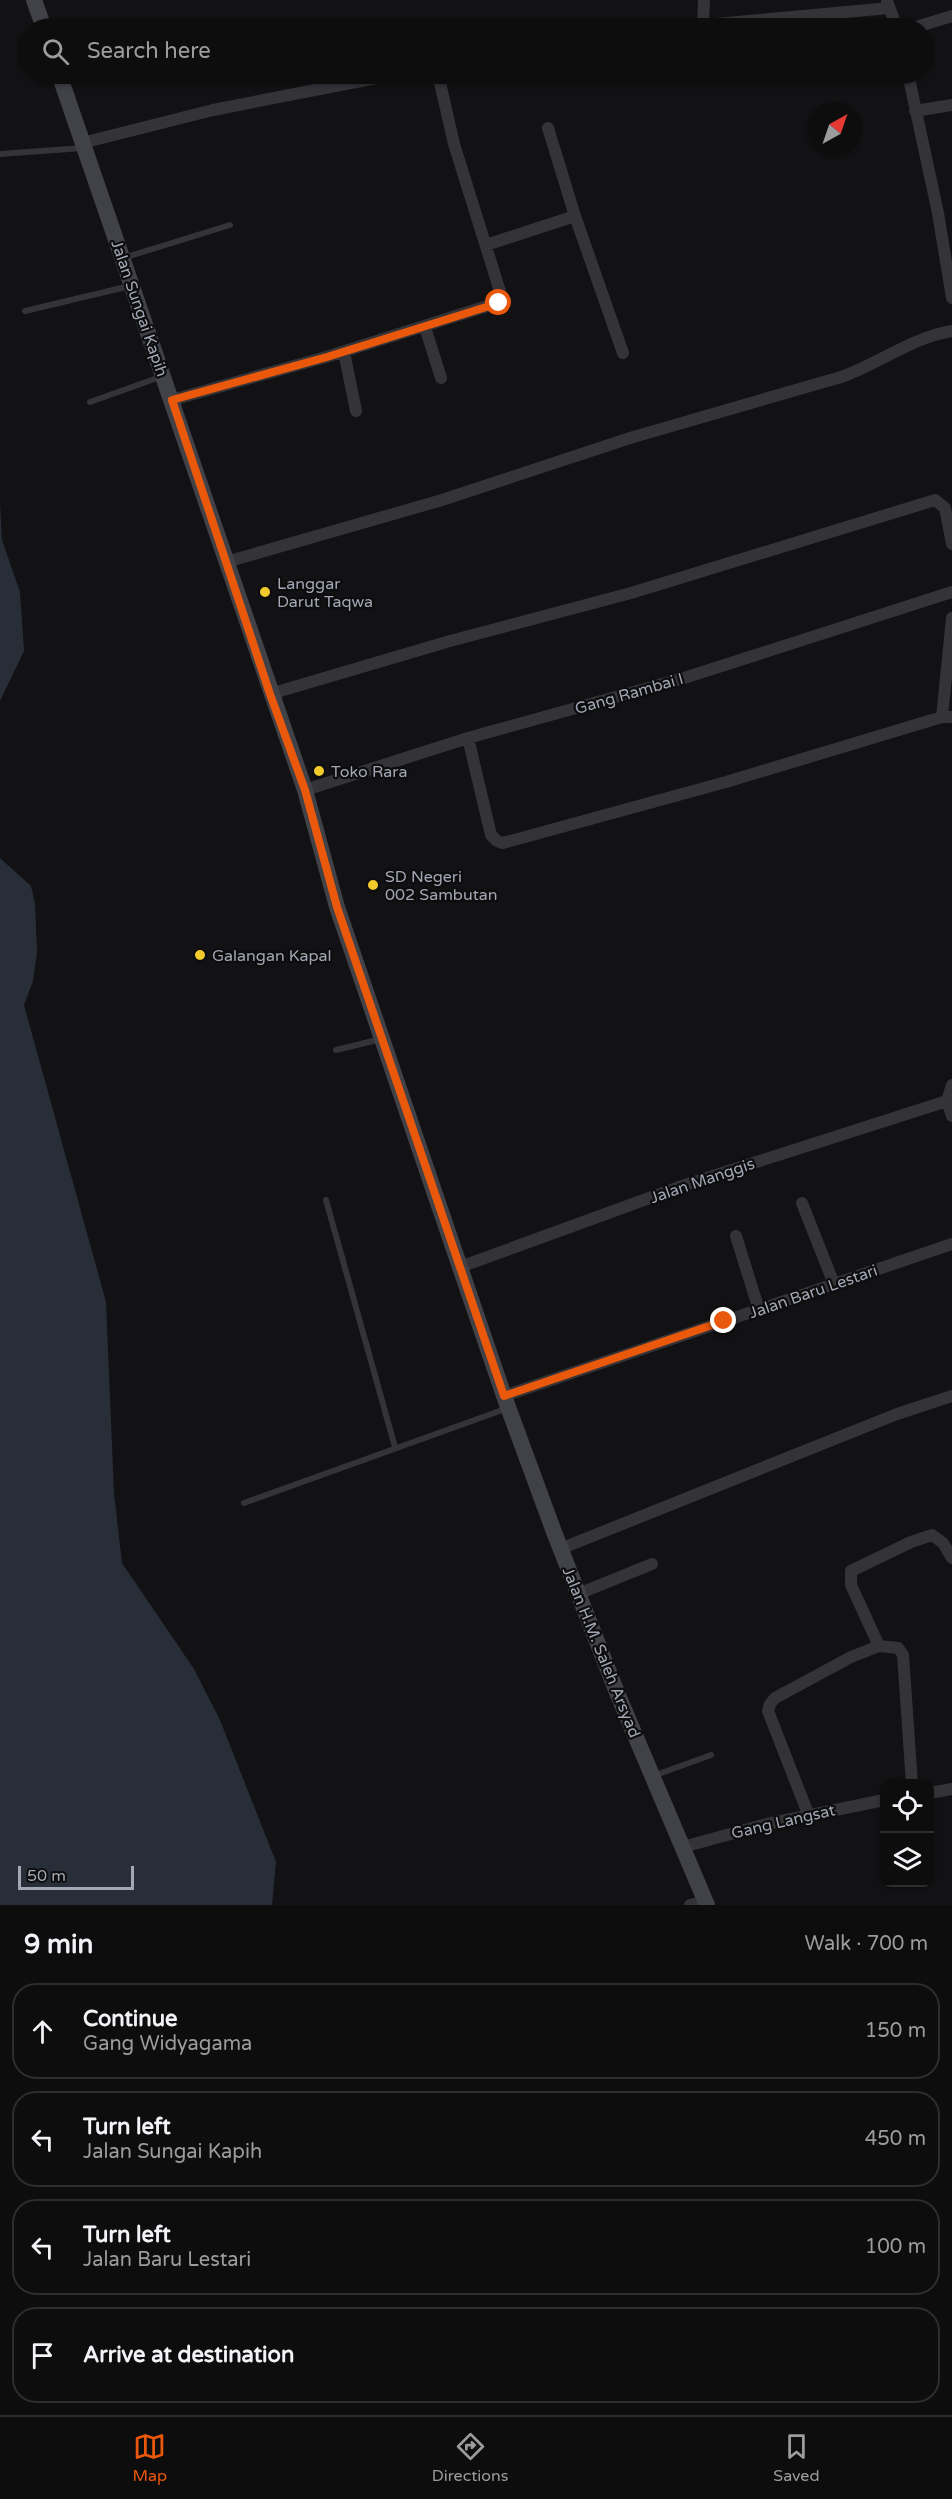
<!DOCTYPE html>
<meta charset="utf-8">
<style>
body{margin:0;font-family:"Varela Round",sans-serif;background:#171617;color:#f1f3f6}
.controls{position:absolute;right:18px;bottom:18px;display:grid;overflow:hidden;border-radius:12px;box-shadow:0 2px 4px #0004}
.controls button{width:54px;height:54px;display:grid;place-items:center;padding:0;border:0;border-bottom:2px solid #2e2d2e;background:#0e0d0e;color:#f1f3f6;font:30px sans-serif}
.compass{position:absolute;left:808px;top:102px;width:54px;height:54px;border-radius:50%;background:#0e0d0e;box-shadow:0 2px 4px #0004;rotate:40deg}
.scale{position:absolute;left:18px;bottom:15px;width:116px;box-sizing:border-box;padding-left:6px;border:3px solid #a3a6b4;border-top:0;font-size:16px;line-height:21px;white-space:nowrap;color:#a3a6b4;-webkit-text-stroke:4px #0d0d0e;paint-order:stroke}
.stop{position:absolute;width:18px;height:18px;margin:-14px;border:4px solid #ea580c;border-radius:50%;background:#fff}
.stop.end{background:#ea580c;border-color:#fff;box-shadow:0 2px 6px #0008}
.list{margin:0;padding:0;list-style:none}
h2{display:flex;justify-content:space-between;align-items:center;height:78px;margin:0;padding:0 24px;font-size:26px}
h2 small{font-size:20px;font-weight:400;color:#9b9c9e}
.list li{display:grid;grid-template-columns:39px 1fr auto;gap:18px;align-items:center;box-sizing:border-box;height:96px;margin:0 12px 12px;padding:0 12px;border:2px solid #2e2d2e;border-radius:24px}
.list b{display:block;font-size:22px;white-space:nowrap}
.list p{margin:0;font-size:20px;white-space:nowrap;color:#9b9c9e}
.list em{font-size:20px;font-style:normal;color:#9b9c9e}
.icon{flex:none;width:33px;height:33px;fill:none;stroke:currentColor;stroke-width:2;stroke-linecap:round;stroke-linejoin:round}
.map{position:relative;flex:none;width:952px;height:1905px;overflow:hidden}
.search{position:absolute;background:#0e0d0e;box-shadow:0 2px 4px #0004;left:18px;right:18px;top:18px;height:66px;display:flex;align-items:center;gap:15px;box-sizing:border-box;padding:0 21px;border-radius:33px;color:#9b9c9e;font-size:22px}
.sheet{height:510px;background:#0e0d0e}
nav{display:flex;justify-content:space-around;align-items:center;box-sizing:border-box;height:84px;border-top:2px solid #2e2d2e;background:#0e0d0e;font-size:16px;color:#9b9c9e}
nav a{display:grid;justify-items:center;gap:3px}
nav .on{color:#ea580c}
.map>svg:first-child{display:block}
</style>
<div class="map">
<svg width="952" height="1905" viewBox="0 0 952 1905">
<rect width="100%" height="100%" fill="#121113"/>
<path fill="#282e37" d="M0,503l2,37 18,52 4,59 -24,50z
M0,858l31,28 4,18 2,48 -4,29 -9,24 82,297 8,191 8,70 72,106 26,51 56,142 -4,43h-272z"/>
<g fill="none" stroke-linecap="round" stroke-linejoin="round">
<path stroke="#333338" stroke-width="6" d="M0,154l83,-6
M123,258l107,-33
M25,311l105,-25
M90,402l73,-26
M336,1050l45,-11
M326,1200l69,247
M244,1503l264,-95
M653,1776l58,-21"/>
<path stroke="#333338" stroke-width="12" d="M887,1l10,27
M703,24l1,-24
M345,25v3
M673,28l216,-20
M913,28l39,-12
M908,74l30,139 14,85
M915,111l37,-6
M548,128l27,88 48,137
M82,143l131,-33 184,-36
M486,245l89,-29
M425,327l16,51
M344,352l12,59
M172,400l154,-43 177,-56 -49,-157 -16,-70
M226,562l216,-62 188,-62 211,-61c39,-14 70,-39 111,-46
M270,694l180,-53 181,-48 304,-93 10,8 7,36
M942,717l10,-99
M468,738l23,97 6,6 6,2 223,-61 216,-65h10
M305,790l163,-52 216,-60 268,-86
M952,1085l-5,16 5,15
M802,1203l32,81
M736,1236l23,74
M460,1267l225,-82 262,-84
M504,1396l448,-152
M560,1549l337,-135 55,-18
M578,1594l74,-30
M879,1646l-28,-61v-14l60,-29 21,-7 11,8 9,15
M930,1793l22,-4
M809,1816l-41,-105 2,-7 5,-6 76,-41 28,-11 19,2 5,7 9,129
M683,1847l84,-23 117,-24
M690,1905l16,-4"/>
<path stroke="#414148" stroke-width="16" d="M34,0l10,28
M59,74l246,716 32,117 167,489 50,136 64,163 89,210"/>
</g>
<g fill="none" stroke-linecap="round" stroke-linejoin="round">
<path stroke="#ea580c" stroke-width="8" d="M499,303l-172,54 -155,43 98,294 35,96 32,117 167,489 220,-75"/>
</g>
<g fill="#f2ca2a" stroke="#0d0d0e" stroke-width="2">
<circle cx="265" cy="592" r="6"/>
<circle cx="319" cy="771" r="6"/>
<circle cx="373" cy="885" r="6"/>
<circle cx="200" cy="955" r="6"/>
</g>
<g text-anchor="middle" stroke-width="4.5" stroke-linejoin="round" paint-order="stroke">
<g font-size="16" fill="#a3a6b4" stroke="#0d0d0e">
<text transform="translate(140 308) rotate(71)" y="6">Jalan Sungai Kapih</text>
<text transform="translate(629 693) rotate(-16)" y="6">Gang Rambai I</text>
<text transform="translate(702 1180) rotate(-19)" y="6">Jalan Manggis</text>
<text transform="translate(813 1291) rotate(-19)" y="6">Jalan Baru Lestari</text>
<text transform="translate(602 1652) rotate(68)" y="6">Jalan H.M. Saleh Arsyad</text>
<text transform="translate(783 1821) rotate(-13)" y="6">Gang Langsat</text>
</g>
<g font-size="16" fill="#a3a6b4" stroke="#0d0d0e" text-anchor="start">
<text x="277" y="589">Langgar<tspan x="277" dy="18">Darut Taqwa</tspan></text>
<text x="331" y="777">Toko Rara</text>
<text x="385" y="882">SD Negeri<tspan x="385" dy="18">002 Sambutan</tspan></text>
<text x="212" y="961">Galangan Kapal</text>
</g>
</g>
</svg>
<div class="controls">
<button><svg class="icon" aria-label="locate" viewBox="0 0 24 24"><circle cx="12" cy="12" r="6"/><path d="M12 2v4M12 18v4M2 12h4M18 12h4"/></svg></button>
<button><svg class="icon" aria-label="layers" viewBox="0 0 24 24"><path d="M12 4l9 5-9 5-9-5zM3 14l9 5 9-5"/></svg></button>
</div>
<svg class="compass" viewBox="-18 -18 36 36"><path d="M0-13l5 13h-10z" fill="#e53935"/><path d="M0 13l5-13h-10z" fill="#9b9c9e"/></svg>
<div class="scale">50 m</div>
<div class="stop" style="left:499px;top:303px"></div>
<div class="stop end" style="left:724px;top:1321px"></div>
<div class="search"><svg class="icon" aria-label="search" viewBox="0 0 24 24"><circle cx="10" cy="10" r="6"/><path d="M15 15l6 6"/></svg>Search here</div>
</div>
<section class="sheet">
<h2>9 min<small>Walk · 700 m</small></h2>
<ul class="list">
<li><svg class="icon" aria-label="ahead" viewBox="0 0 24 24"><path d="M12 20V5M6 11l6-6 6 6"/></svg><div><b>Continue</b><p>Gang Widyagama</p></div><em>150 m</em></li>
<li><svg class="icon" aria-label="left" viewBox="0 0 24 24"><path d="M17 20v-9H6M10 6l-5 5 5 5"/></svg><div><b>Turn left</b><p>Jalan Sungai Kapih</p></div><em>450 m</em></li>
<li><svg class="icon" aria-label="left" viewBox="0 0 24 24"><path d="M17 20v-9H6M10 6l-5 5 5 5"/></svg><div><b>Turn left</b><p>Jalan Baru Lestari</p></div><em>100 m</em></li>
<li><svg class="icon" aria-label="arrive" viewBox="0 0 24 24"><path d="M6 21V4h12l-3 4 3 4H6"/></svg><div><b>Arrive at destination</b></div></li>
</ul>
</section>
<nav>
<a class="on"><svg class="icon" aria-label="map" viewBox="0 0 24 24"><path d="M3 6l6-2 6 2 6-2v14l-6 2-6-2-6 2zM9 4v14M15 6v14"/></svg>Map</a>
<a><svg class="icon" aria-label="directions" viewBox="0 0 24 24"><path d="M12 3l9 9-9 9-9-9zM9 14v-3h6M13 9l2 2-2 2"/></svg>Directions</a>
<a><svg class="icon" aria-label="saved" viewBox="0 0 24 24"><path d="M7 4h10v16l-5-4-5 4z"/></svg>Saved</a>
</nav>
